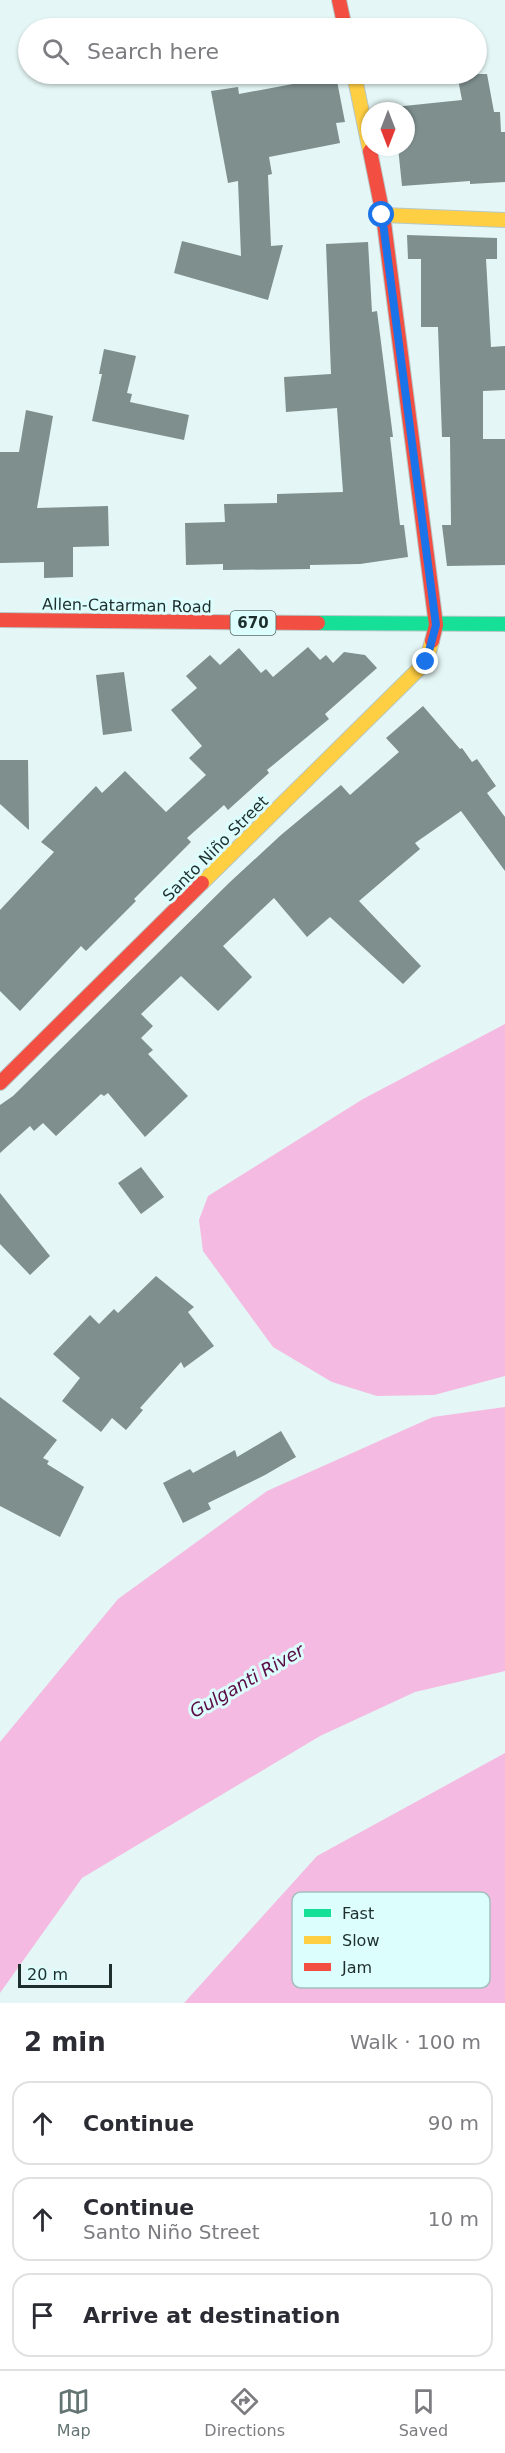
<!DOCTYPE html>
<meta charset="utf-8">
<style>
body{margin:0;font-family:"DejaVu Sans",sans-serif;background:#f2f2f3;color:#2b2b33}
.compass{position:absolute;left:361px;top:102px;width:54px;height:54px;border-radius:50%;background:#fff;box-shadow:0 2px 4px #0004;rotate:180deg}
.scale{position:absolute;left:18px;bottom:15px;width:94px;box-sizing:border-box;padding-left:6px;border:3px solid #1d2e2d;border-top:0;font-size:16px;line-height:21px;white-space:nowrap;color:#1d2e2d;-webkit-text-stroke:4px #dcfefc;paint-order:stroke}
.stop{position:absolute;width:18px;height:18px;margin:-14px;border:4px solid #1a73e8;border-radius:50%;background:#fff}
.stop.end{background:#1a73e8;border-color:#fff;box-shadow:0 2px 6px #0008}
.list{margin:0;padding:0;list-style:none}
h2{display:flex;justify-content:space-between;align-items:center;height:78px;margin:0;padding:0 24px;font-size:26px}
h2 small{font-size:20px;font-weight:400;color:#7c7c81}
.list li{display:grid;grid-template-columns:39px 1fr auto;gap:18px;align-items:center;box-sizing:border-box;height:84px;margin:0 12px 12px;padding:0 12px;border:2px solid #e1e1e2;border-radius:18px}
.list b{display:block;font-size:22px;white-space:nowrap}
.list p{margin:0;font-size:20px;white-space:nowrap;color:#7c7c81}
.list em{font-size:20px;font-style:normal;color:#7c7c81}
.icon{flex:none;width:33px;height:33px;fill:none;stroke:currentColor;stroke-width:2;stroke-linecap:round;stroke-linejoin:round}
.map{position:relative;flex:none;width:505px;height:2003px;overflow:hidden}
.search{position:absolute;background:#fff;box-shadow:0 2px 4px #0004;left:18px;right:18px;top:18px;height:66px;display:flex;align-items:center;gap:15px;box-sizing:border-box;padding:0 21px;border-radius:33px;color:#7c7c81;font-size:22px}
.sheet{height:366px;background:#fff}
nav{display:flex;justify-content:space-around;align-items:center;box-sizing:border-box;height:84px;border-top:2px solid #e1e1e2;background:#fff;font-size:16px;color:#7c7c81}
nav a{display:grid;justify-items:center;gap:3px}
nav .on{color:#637473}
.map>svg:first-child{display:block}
</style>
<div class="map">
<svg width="505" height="2003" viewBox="0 0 505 2003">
<rect width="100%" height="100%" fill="#e4f6f5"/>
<path fill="#f4bae1" d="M505,1024v352l-71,19 -57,1 -45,-14 -59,-35 -70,-96 -4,-31 9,-24 155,-97z
M505,1407v264l-90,21 -95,44 -238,142 -82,115v-251l118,-143 149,-108 166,-74z
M505,1753v250h-321l133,-147z"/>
<path fill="#7e8f8e" d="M457,74h30l7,38h6l1,20h4v50l-35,2v-3l-68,5 -4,-39h8v-36h-11l-1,-4 68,-7z
M336,76l9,46 -9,1 4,20 -71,14 3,17 -4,1 3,71 12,-1 -15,55 -94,-27 8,-32 59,15 -3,-75 -10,2 -17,-92 27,-4 1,7z
M407,235l90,3v21h-11l5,88 14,-1v44l-22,1v48h22v126l-58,1 -5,-41h9l-1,-88h-8l-4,-110h-17v-68h-13z
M368,242l4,70 5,-1 16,126h-3l10,88h4l4,32 -48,7 -50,1v4l-87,1v-6l-37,1 -1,-42 40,-1 -1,-18 53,-1v-9l66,-2 -6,-84 -51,4 -2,-35 47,-3 -5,-130z
M104,349l32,7 -9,37 5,1 -2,8 59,13 -5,25 -92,-19 10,-47h-3z
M26,410l27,6 -16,92 71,-2 1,40 -36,1v30l-29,1v-16l-44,1v-111h19z
M308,647l12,13 6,-5 7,8 11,-11 21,3 12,13 -52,46 4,5 -62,51 2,3 -41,37 -4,-5 -37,33 4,4 -57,57 2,2 -50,50 -5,-5 -61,65 -20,-20v-81l54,-58 -13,-10 55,-56 6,7 23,-22 41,41 40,-37 -17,-17 13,-12 -31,-36 26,-22 -11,-12 24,-21 10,10 19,-17 22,25 5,-4 7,8z
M124,672l8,59 -29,4 -7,-60z
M423,706l37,43 2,-1 10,14 5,-3 19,27 -9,7 18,24v54l-44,-60 -46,32 5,6 -61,52 62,65 -18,18 -73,-67 -23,20 -33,-39 -51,48 29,31 -34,34 -37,-35 -40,38 12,12 -12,12 12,12 -5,4 40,42 -43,41 -37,-44 -4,3 -3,-2 -45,42 -13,-13 -9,8 -4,-5 -30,27v-48l13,-9 217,-214 51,-47 60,-50 9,10 49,-43 -13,-14z
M0,760h28l1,70 -29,-26z
M141,1167l23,30 -23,17 -23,-31z
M0,1193l50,63 -20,19 -30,-31z
M156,1276l38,31 -6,5 26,34 -30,22 -3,-6 -41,46 3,2 -17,20 -14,-12 -11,14 -39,-31 18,-23 -27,-24 37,-39 9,9 15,-15 4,4z
M0,1397l57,43 -14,18 6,3 -2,3 37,23 -24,50 -60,-31z
M281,1431l15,26 -31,18 -57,28 3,6 -28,14 -20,-40 27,-14 3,4 42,-23 2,7z"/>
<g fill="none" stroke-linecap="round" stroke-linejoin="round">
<defs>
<path id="fast" d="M318,623l187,1"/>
<path id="slow" d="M354,74l16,77
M383,215l122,5
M202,883l224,-221 6,-21"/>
<path id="jam" d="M339,0l6,28
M370,151l13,64 53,410 -4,16
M0,620l318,3
M0,1083l202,-200"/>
</defs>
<use href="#fast" stroke="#b7c7c6" stroke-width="16"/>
<use href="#slow" stroke="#b7c7c6" stroke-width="16"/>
<use href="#jam" stroke="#b7c7c6" stroke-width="16"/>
<use href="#fast" stroke="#16e098" stroke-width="14"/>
<use href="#slow" stroke="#ffcf43" stroke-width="14"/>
<use href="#jam" stroke="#f24e42" stroke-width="14"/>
</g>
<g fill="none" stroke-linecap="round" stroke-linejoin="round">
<path stroke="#1a73e8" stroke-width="8" d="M382,215l54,410 -10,37"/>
</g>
<g text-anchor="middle" stroke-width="6" stroke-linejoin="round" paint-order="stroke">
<rect fill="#dcfefc" stroke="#566c6b" stroke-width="1.5" x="230.5" y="611" width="45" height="24" rx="4.5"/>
<g font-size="15" font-weight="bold" fill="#1d2e2d">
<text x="253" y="628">670</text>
</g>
<g font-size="16" fill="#1d2e2d" stroke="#dcfefc">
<text transform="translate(127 605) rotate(1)" y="6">Allen-Catarman Road</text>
<text transform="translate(215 848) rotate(-45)" y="6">Santo Niño Street</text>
</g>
<g font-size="18" font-style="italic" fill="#5b0b45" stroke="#dcfefc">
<text transform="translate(247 1681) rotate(-30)" y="6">Gulganti River</text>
</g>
</g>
<rect x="292" y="1892" width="198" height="96" rx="9" fill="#dcfefc" stroke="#a3c0be" stroke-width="1.5"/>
<rect x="304" y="1909" width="27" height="8" fill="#16e098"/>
<rect x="304" y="1936" width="27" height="8" fill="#ffcf43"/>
<rect x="304" y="1963" width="27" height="8" fill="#f24e42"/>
<g font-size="16" fill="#1d2e2d">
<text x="342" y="1919">Fast</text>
<text x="342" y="1946">Slow</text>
<text x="342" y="1973">Jam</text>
</g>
</svg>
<svg class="compass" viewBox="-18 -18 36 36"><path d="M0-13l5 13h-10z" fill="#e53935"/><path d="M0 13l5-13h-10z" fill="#7c7c81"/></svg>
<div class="scale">20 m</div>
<div class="stop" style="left:382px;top:215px"></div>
<div class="stop end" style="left:426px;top:662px"></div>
<div class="search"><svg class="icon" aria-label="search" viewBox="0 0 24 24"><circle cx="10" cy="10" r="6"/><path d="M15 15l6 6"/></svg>Search here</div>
</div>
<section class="sheet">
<h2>2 min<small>Walk · 100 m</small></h2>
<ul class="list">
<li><svg class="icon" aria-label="ahead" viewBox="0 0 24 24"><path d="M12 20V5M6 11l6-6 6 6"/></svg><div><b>Continue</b></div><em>90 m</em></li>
<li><svg class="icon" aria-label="ahead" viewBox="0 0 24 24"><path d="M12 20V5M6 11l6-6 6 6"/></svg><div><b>Continue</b><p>Santo Niño Street</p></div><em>10 m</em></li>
<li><svg class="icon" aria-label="arrive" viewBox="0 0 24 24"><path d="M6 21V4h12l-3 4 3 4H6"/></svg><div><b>Arrive at destination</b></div></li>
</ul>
</section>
<nav>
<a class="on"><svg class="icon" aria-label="map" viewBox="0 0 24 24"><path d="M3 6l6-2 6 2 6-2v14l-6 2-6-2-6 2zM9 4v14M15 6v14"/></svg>Map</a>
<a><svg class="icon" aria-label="directions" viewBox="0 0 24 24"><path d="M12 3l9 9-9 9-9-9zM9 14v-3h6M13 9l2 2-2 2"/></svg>Directions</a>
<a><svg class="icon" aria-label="saved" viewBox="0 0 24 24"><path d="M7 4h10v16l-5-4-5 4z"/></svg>Saved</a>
</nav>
